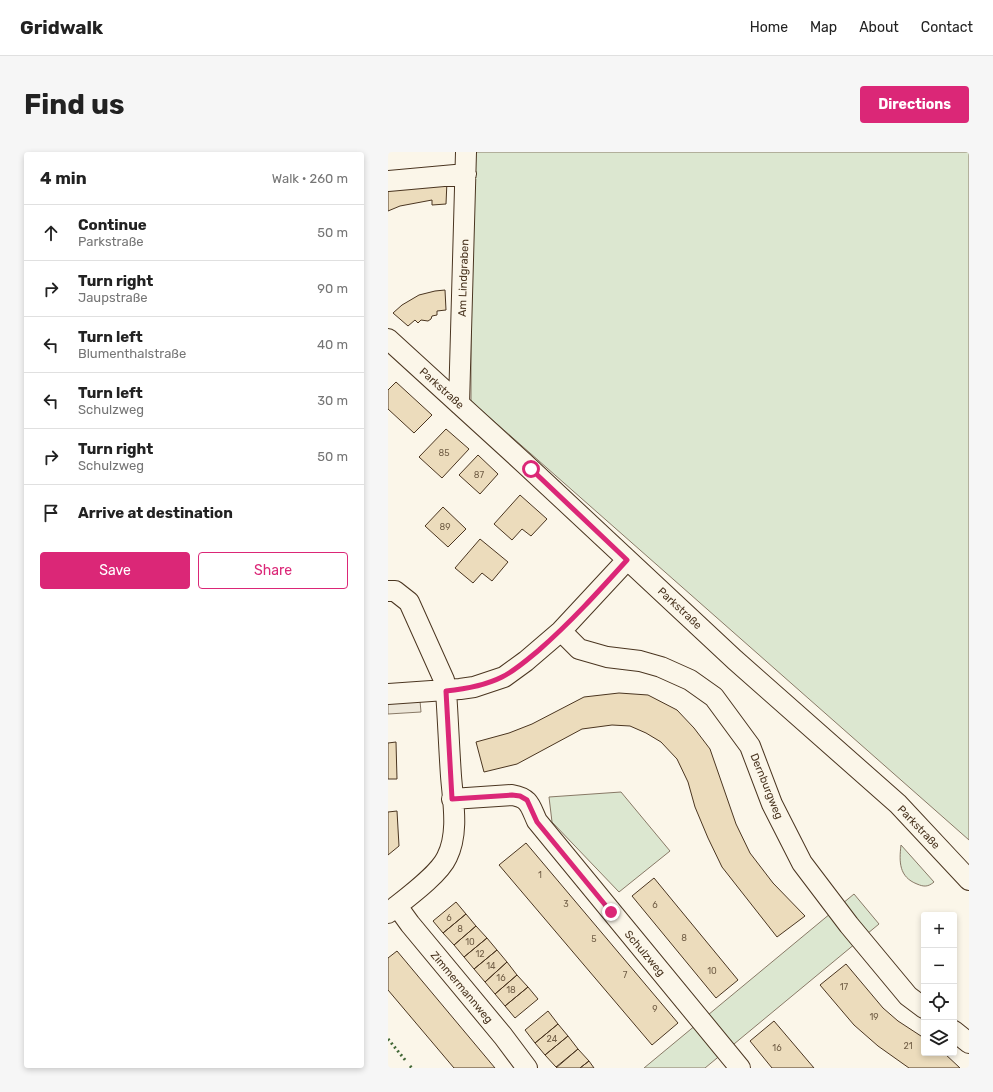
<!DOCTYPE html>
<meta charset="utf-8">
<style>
body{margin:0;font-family:Rubik,sans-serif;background:#f6f6f6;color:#222}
.controls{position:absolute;right:12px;bottom:12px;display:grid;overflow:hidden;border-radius:4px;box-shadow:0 2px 6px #0003}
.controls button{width:36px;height:36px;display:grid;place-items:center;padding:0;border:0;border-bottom:1px solid #e0e0e0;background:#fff;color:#222;font:20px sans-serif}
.stop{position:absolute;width:12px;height:12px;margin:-9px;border:3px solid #db2777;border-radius:50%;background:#fff}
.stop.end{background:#db2777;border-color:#fff;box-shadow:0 1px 4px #0008}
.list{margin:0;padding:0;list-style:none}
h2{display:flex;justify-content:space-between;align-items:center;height:52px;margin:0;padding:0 16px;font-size:17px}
h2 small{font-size:13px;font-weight:400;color:#767676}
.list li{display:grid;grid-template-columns:26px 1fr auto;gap:12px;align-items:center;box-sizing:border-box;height:56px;padding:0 16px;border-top:1px solid #e0e0e0}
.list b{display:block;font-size:15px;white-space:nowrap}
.list p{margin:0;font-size:13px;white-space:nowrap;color:#767676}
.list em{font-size:13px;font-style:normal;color:#767676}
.actions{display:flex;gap:8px;padding:12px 16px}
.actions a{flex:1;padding:9px 0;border:1px solid #db2777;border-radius:4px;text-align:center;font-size:14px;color:#db2777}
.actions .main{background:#db2777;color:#fff}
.icon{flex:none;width:22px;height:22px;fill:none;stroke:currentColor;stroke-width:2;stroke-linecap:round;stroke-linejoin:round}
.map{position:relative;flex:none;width:581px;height:916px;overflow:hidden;border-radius:4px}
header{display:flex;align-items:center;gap:24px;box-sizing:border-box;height:56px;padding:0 20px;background:#fff;border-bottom:1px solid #e0e0e0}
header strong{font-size:19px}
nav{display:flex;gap:22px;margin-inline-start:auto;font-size:14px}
.intro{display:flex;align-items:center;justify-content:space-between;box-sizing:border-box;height:96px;padding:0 24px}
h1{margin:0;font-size:28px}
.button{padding:10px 18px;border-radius:4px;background:#db2777;color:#fff;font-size:14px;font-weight:700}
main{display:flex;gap:24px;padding:0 24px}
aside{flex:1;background:#fff;border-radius:4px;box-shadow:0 2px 6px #0003}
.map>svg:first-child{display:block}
</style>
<header>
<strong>Gridwalk</strong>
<nav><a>Home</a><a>Map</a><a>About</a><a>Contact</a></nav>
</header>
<div class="intro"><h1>Find us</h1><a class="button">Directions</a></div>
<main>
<aside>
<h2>4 min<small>Walk · 260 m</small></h2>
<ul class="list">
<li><svg class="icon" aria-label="ahead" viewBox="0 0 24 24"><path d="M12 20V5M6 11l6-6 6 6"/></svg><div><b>Continue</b><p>Parkstraße</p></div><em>50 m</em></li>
<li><svg class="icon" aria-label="right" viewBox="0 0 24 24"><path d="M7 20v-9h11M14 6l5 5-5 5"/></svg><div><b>Turn right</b><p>Jaupstraße</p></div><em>90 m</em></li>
<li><svg class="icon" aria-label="left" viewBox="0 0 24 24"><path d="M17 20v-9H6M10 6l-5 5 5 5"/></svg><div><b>Turn left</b><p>Blumenthalstraße</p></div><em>40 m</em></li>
<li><svg class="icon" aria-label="left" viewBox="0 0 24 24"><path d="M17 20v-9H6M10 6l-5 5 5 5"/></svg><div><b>Turn left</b><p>Schulzweg</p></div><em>30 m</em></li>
<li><svg class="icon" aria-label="right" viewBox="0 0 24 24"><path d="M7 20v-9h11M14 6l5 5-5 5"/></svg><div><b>Turn right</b><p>Schulzweg</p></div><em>50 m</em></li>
<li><svg class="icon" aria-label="arrive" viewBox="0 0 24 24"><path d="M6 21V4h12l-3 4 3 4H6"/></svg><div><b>Arrive at destination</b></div></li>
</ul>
<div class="actions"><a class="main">Save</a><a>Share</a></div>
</aside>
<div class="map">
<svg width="581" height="916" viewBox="0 0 581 916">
<rect width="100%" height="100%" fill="#fbf6e9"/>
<path fill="#dce7d0" stroke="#887966" d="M83,0h498v688l-498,-439z
M233,640l49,59 -51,41 -67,-70 -3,-25z
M513,693l33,37c-6,5 -10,5 -17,2 -18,-7 -18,-22 -16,-39z
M466,742l25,30 -174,144h-61z"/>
<path fill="#ede7d9" stroke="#887966" d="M32,549l1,11 -33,2v-12z"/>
<path fill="#ecdcbc" stroke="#4a3520" d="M59,29l-1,23 -14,1v-5l-32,6 -12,5v-22z
M57,138l1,20 -9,1v4l-5,1 -1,3 -3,2 -7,-1 -3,3 -3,-3 -7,6 -15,-13 9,-8 17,-10 16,-4z
M8,230l36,33 -18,18 -26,-24v-19z
M58,277l23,20 -27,29 -23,-21z
M90,303l20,19 -18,20 -21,-19z
M132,343l27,24 -16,17 -9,-7 -10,11 -18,-16z
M55,355l23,22 -18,18 -23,-21z
M92,387l28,23 -16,19 -10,-8 -9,10 -18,-15z
M231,541l29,2 29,15 17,18 16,21 26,75 14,29 23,30 32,33 -28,21 -55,-70 -14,-29 -13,-31 -7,-25 -11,-23 -16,-17 -15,-9 -16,-7 -18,-1 -30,4 -65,35 -33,8 -8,-30 33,-9 23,-9 52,-27z
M8,590l1,37h-9v-36z
M9,659l2,35 -11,9v-43z
M138,691l152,180 -26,22 -153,-180z
M266,726l84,102 -22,18 -84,-102z
M68,750l10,12 -23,19 -10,-12z
M78,762l10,12 -22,19 -11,-12z
M88,774l11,12 -23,19 -10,-12z
M99,786l10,12 -23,19 -10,-12z
M109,798l10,12 -22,20 -11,-13z
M9,799l98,117h-41l-66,-78v-32z
M119,810l10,13 -22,19 -10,-12z
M458,812l37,44 15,13 26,17v15h20l16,15h-51l-31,-22 -24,-21 -34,-40z
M129,823l11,12 -23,19 -10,-12z
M140,835l10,12 -23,19 -10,-12z
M160,859l10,13 -23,19 -10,-13z
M386,869l40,47h-42l-22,-27z
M170,872l10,12 -23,19 -10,-12z
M180,884l10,13 -22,18 -11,-12z
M190,897l11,12 -9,7h-24z
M201,909l5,7h-14z"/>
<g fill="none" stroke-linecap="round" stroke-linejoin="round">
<defs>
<path id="minor" d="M0,29l78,-7
M0,187l137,125 210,196 163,144 71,76
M71,252l7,-252
M0,439h7l14,11 35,78 2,11c2,28 3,56 5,85 2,26 8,57 -4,81 -8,18 -43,43 -59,56
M173,479l18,18 28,8 33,4 21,6 29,13 24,17 36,49 22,58 30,59 47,62 59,71 16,12
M0,542l72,-5 14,-2 30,-10 22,-16 35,-30 66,-71
M64,647l60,-4c18,3 18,11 25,26l203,247
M9,754l13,18 93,112 24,32
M566,879l15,12"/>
</defs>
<use href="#minor" stroke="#4a3520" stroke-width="22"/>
<use href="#minor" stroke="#fbf6e9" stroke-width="20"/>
<path stroke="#436837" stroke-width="3" stroke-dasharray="2 3" stroke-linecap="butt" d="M0,887l18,22
M22,914l2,2"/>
</g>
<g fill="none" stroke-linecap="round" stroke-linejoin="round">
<path stroke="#db2777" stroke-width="5" d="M143,317l96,91c-28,31 -56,62 -88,90 -11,9 -23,20 -37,27 -18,9 -36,12 -56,14l6,108 60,-4 8,1 7,4 10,22 74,90"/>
</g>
<g text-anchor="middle" stroke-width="3" stroke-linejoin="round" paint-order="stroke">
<g font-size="9" fill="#725f47">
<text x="56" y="304">85</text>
<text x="91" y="326">87</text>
<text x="57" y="378">89</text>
<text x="152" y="726">1</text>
<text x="178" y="755">3</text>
<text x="267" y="756">6</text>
<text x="61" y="769">6</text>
<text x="72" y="780">8</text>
<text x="296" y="789">8</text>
<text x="206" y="790">5</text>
<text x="82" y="793">10</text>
<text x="92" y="805">12</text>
<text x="103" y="817">14</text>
<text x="324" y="822">10</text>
<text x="237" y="826">7</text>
<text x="113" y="829">16</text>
<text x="456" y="838">17</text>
<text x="123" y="841">18</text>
<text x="267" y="860">9</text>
<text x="486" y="868">19</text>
<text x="164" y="890">24</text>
<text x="520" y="897">21</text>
<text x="389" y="899">16</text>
</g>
<g font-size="11" fill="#4a3520" stroke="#fbf6e9">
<text transform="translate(75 126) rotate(-88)" y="4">Am Lindgraben</text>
<text transform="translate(54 236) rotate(42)" y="4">Parkstraße</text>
<text transform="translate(292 456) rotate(43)" y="4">Parkstraße</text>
<text transform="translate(379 634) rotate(68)" y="4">Dernburgweg</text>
<text transform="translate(531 675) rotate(46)" y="4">Parkstraße</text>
<text transform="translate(257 801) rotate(50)" y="4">Schulzweg</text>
<text transform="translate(74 835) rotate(50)" y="4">Zimmermannweg</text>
</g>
</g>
</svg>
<div class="controls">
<button>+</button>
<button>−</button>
<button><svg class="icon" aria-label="locate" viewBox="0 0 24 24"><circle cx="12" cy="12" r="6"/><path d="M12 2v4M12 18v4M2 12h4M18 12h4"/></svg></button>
<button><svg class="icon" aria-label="layers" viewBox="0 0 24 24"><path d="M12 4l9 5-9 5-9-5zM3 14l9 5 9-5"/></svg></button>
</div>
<div class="stop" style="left:143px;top:317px"></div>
<div class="stop end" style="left:223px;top:760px"></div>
</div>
</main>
